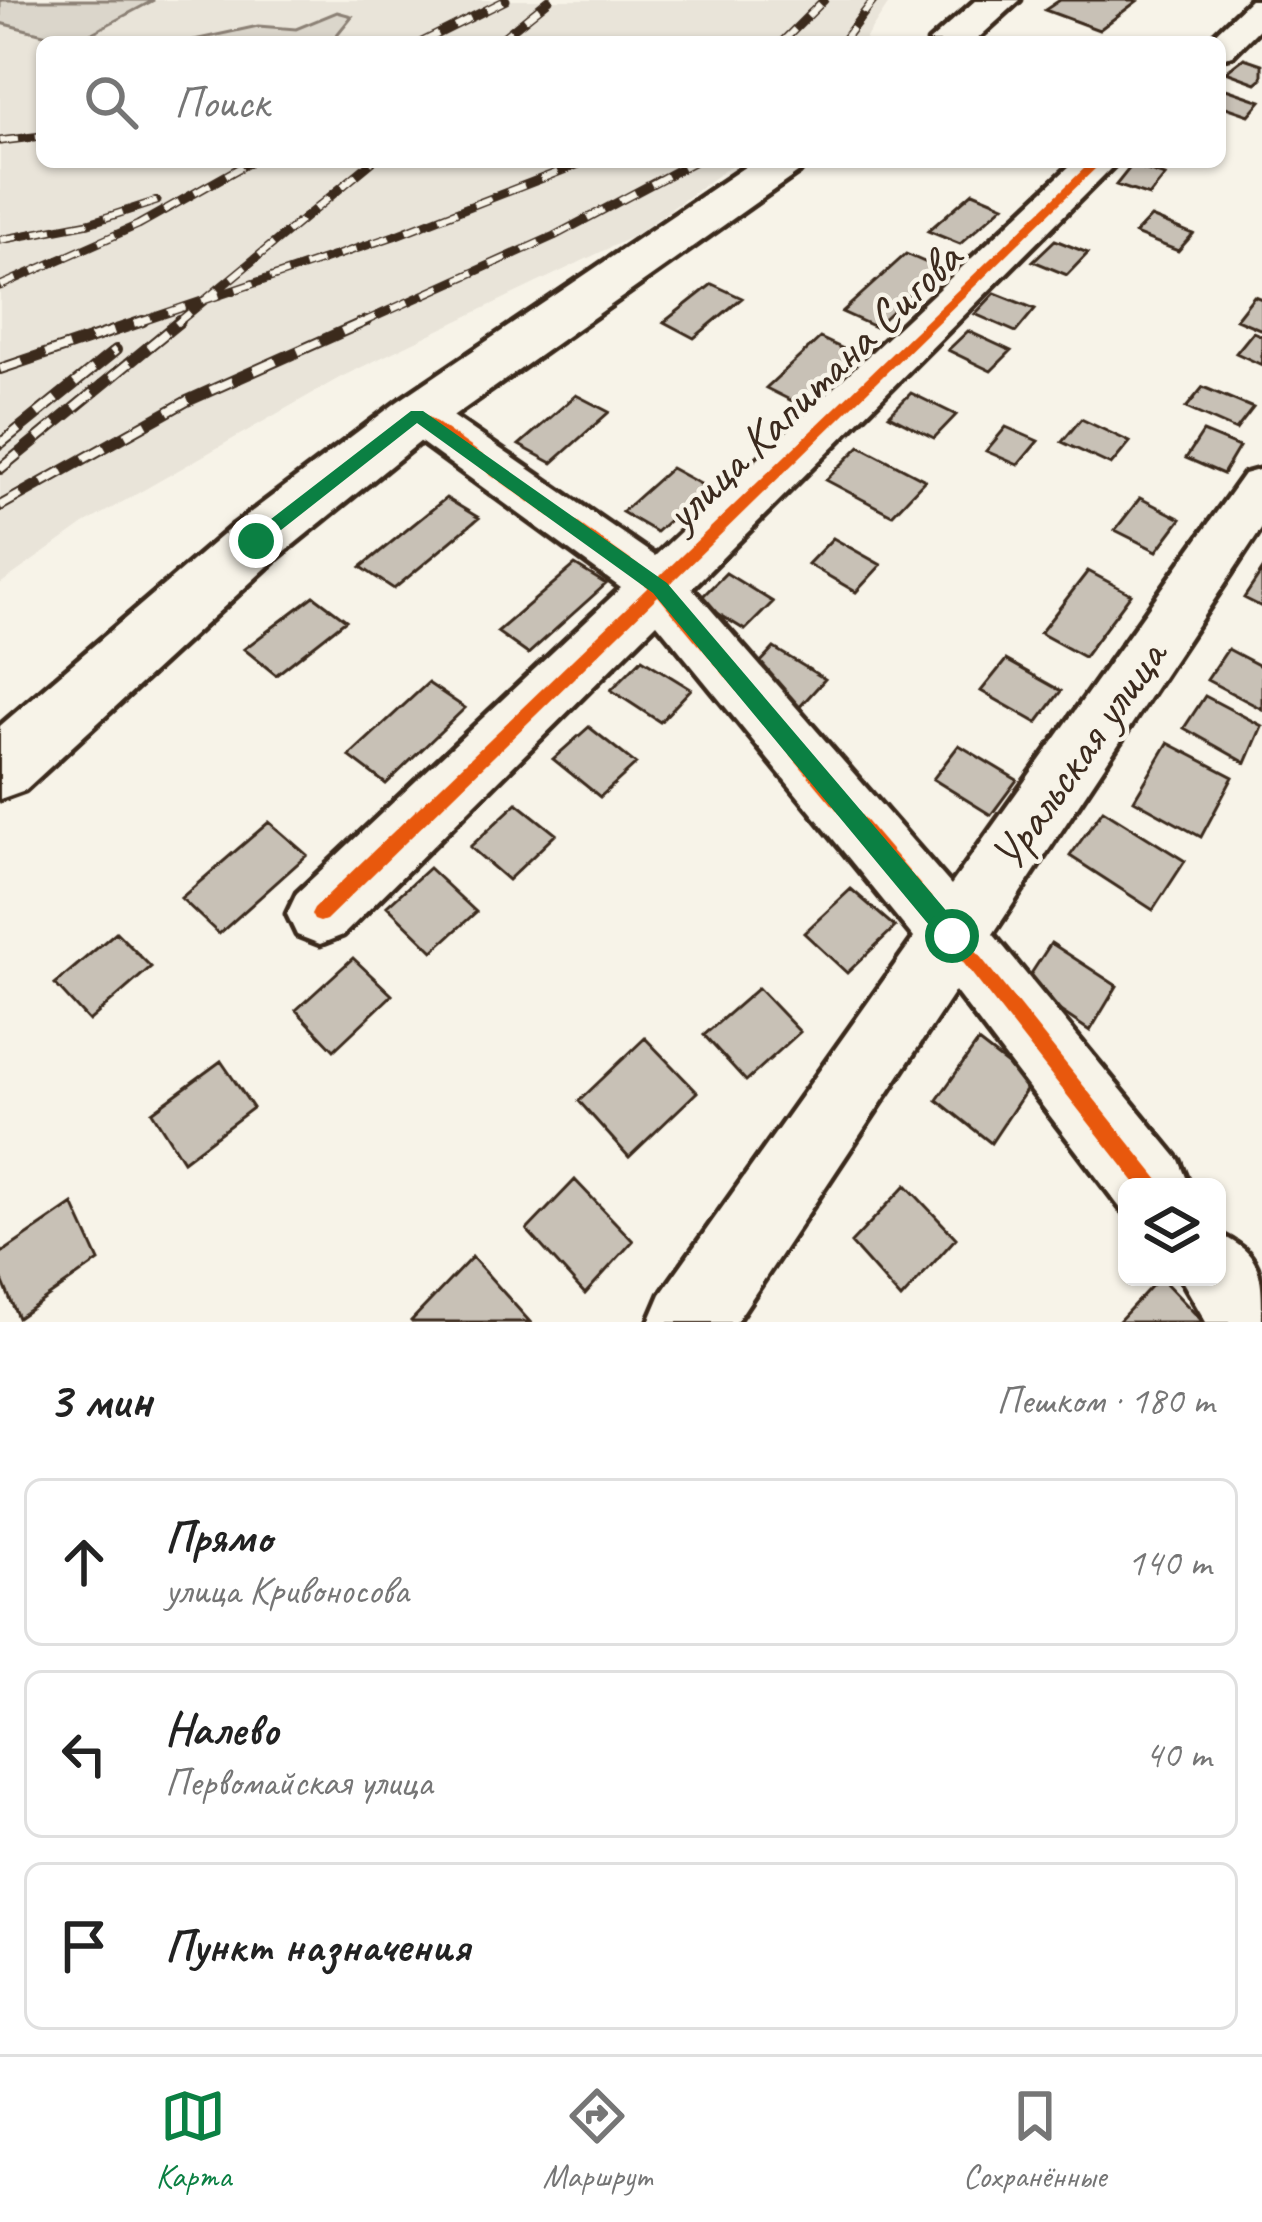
<!DOCTYPE html>
<html lang="ru">
<meta charset="utf-8">
<style>
body{margin:0;font-family:Caveat,sans-serif;background:#f6f6f6;color:#222}
.controls{position:absolute;right:36px;bottom:36px;display:grid;overflow:hidden;border-radius:18px;box-shadow:0 3px 9px #0004}
.controls button{width:108px;height:108px;display:grid;place-items:center;padding:0;border:0;border-bottom:3px solid #e0e0e0;background:#fff;color:#222;font:60px sans-serif}
.stop{position:absolute;width:36px;height:36px;margin:-27px;border:9px solid #0b8043;border-radius:50%;background:#fff}
.stop.end{background:#0b8043;border-color:#fff;box-shadow:0 3px 12px #0008}
.list{margin:0;padding:0;list-style:none}
h2{display:flex;justify-content:space-between;align-items:center;height:156px;margin:0;padding:0 48px;font-size:51px}
h2 small{font-size:39px;font-weight:400;color:#767676}
.list li{display:grid;grid-template-columns:78px 1fr auto;gap:36px;align-items:center;box-sizing:border-box;height:168px;margin:0 24px 24px;padding:0 24px;border:3px solid #e0e0e0;border-radius:18px}
.list b{display:block;font-size:45px;white-space:nowrap}
.list p{margin:0;font-size:39px;white-space:nowrap;color:#767676}
.list em{font-size:39px;font-style:normal;color:#767676}
.icon{flex:none;width:66px;height:66px;fill:none;stroke:currentColor;stroke-width:2;stroke-linecap:round;stroke-linejoin:round}
.map{position:relative;flex:none;width:1262px;height:1322px;overflow:hidden}
.search{position:absolute;background:#fff;box-shadow:0 3px 9px #0004;left:36px;right:36px;top:36px;height:132px;display:flex;align-items:center;gap:30px;box-sizing:border-box;padding:0 42px;border-radius:18px;color:#767676;font-size:45px}
.sheet{height:732px;background:#fff}
nav{display:flex;justify-content:space-around;align-items:center;box-sizing:border-box;height:168px;border-top:3px solid #e0e0e0;background:#fff;font-size:33px;color:#767676}
nav a{display:grid;justify-items:center;gap:6px}
nav .on{color:#0b8043}
.map>svg:first-child{display:block}
</style>
<div class="map">
<svg width="1262" height="1322" viewBox="0 0 1262 1322">
<rect width="100%" height="100%" fill="#f7f3e8"/>
<filter id="ink" filterUnits="userSpaceOnUse"><feTurbulence type="fractalNoise" baseFrequency=".00833" numOctaves="2"/><feDisplacementMap in="SourceGraphic" scale="24" xChannelSelector="R" yChannelSelector="G"/><feConvolveMatrix kernelMatrix="1 2 1 2 8 2 1 2 1" color-interpolation-filters="sRGB"/></filter>
<g filter="url(#ink)">
<path fill="#e9e4d9" d="M0,0h891l-28,42h-821v120h694l-102,74 -293,141 -257,147 -84,60z"/>
<path fill="#dbd6cb" stroke="#8b8074" stroke-width="3" d="M0,0h154l-79,42 -75,-19z
M337,12l15,4 -21,26h-146l73,-16 38,3z"/>
<path fill="#c8c1b6" stroke="#3b2a1e" stroke-width="3" d="M1060,0h74l3,1 -38,29 -54,-20z
M1244,58l18,6v14l-6,5 -30,-11z
M1223,88l38,13 -12,14 -29,-10z
M1132,165l33,11 -16,20 -33,-11z
M973,192l31,13 -44,39 -32,-13z
M1151,217l42,17 -15,17 -43,-17z
M1055,240l33,13 -21,22 -34,-14z
M906,254l32,14 -63,59 -33,-15z
M712,284l30,14 -48,40 -30,-16z
M995,293l40,16 -19,23 -41,-18z
M1254,296l8,3v31l-26,-11z
M968,331l43,20 -20,20 -43,-21z
M1253,332l9,4v29l-26,-12z
M820,338l34,16 -54,51 -34,-17z
M1203,387l50,21 -17,22 -50,-22z
M911,393l45,22 -22,23 -45,-23z
M576,395l33,17 -57,51 -33,-18z
M1081,419l49,23 -19,23 -49,-23z
M1006,427l32,14 -20,24 -32,-14z
M1203,432l36,15 -16,27 -37,-16z
M860,446l65,34 -33,35 -66,-35z
M671,468l35,19 -50,45 -34,-20z
M446,498l33,20 -85,71 -33,-22z
M1140,498l41,21 -24,32 -42,-21z
M833,538l48,27 -25,27 -48,-28z
M575,565l31,19 -78,70 -31,-22z
M1088,571l43,23 -47,63 -44,-24z
M1262,571v36l-18,-9z
M726,573l47,29 -28,28 -47,-29z
M314,596l32,24 -70,55 -32,-26z
M774,648l51,31 -29,32 -51,-32z
M1228,649l34,18v42l-55,-29z
M642,659l49,30 -31,33 -49,-32z
M1006,660l55,31 -24,32 -56,-32z
M428,683l37,25 -79,76 -37,-28z
M1205,696l57,30 -16,37 -62,-35z
M589,727l47,37 -36,33 -47,-38z
M1168,743l65,34 -32,60 -67,-37z
M959,745l58,35 -26,35 -58,-36z
M517,803l39,31 -48,46 -38,-33z
M1103,810l82,51 -32,49 -83,-54z
M269,822l38,33 -88,79 -38,-36z
M429,868l47,44 -43,39 -46,-45z
M851,889l44,38 -48,46 -43,-40z
M116,932l35,35 -62,54 -34,-37z
M1051,943l66,43 -27,45 -67,-45z
M353,958l39,37 -58,55 -38,-40z
M758,988l42,44 -54,49 -42,-46z
M645,1038l52,54 -68,65 -50,-56z
M978,1042l53,41 -40,60 -54,-43z
M221,1061l32,47 -70,53 -31,-49z
M575,1180l58,61 -48,53 -58,-64z
M906,1185l50,53 -55,61 -50,-56z
M73,1204l26,57 -81,57 -18,-43v-21z
M472,1257l58,65h-118l-1,-1z
M1160,1277l43,45h-85z"/>
<g fill="none" stroke-linecap="round" stroke-linejoin="round">
<defs>
<path id="minor" d="M1250,0h12v26l-29,29 -13,3v-16h-14z
M1074,162h43l-425,426 259,297 293,-411 18,-5v58l-269,407 186,226 11,27h-63l-2,27 -170,-223 -219,331h-87l12,-28 253,-356 -257,-315 -314,312 -23,9 -23,-9 -10,-21 10,-21 324,-305 -221,-161 -7,-12 7,-12 17,-4 17,4 221,153z
M1217,1233c45,21 45,39 45,89h-56l-26,-45h37z"/>
<path id="major" d="M976,0h44l-46,42h-45z
M752,162h54l-7,10 -362,256 -159,129 -253,233 -25,9v-73l234,-201 163,-123z"/>
</defs>
<use href="#minor" stroke="#3b2a1e" stroke-width="9"/>
<use href="#major" stroke="#3b2a1e" stroke-width="9"/>
<use href="#minor" fill="#f7f3e8" fill-rule="evenodd"/>
<use href="#major" fill="#f7f3e8" fill-rule="evenodd"/>
<defs>
<path id="rail-far1" d="M422,42l84,-42
M497,42l52,-42
M782,42l42,-42
M842,42l32,-42
M0,141l42,-5
M0,240l89,-17 68,-22
M0,286l138,-61 112,-63
M134,324l260,-88 190,-74
M176,324l196,-162
M359,324l195,-88 139,-74"/>
<path id="rail" d="M0,369l143,-48
M0,444l116,-94
M0,469l180,-148
M0,506l187,-105 179,-80"/>
</defs>
<use href="#rail-far1" stroke="#3b2a1e" stroke-width="9"/>
<use href="#rail" stroke="#3b2a1e" stroke-width="12"/>
<use href="#rail-far1" stroke="#f7f3e8" stroke-width="6" stroke-dasharray="18" stroke-linecap="butt"/>
<use href="#rail" stroke="#f7f3e8" stroke-width="8" stroke-dasharray="24" stroke-linecap="butt"/>
<defs>
<path id="cycleway" d="M1091,162h11l-435,425 292,343 200,250 3,7h-23l-192,-245 -289,-346 -332,324 -6,2 -6,-2 -3,-6 3,-6 334,-321 -236,-169v-6h10l235,167z"/>
</defs>
<use href="#cycleway" stroke="#f7f3e8" stroke-width="7"/>
<use href="#cycleway" fill="#e8590c" fill-rule="evenodd"/>
</g>
</g>
<path fill="#0b8043" d="M411,411h12l244,172 294,345v15h-17l-291,-350 -236,-170 -155,122h-13v-9z"/>
<g text-anchor="middle" stroke-width="9" stroke-linejoin="round" paint-order="stroke">
<g font-size="48" fill="#3b2a1e" stroke="#f7f3e8">
<text transform="translate(812 385) rotate(-44)" y="17">улица Капитана Сигова</text>
<text transform="translate(1077 755) rotate(-55)" y="17">Уральская улица</text>
</g>
</g>
</svg>
<div class="controls">
<button><svg class="icon" aria-label="layers" viewBox="0 0 24 24"><path d="M12 4l9 5-9 5-9-5zM3 14l9 5 9-5"/></svg></button>
</div>
<div class="stop" style="left:952px;top:936px"></div>
<div class="stop end" style="left:256px;top:541px"></div>
<div class="search"><svg class="icon" aria-label="search" viewBox="0 0 24 24"><circle cx="10" cy="10" r="6"/><path d="M15 15l6 6"/></svg>Поиск</div>
</div>
<section class="sheet">
<h2>3 мин<small>Пешком · 180 m</small></h2>
<ul class="list">
<li><svg class="icon" aria-label="ahead" viewBox="0 0 24 24"><path d="M12 20V5M6 11l6-6 6 6"/></svg><div><b>Прямо</b><p>улица Кривоносова</p></div><em>140 m</em></li>
<li><svg class="icon" aria-label="left" viewBox="0 0 24 24"><path d="M17 20v-9H6M10 6l-5 5 5 5"/></svg><div><b>Налево</b><p>Первомайская улица</p></div><em>40 m</em></li>
<li><svg class="icon" aria-label="arrive" viewBox="0 0 24 24"><path d="M6 21V4h12l-3 4 3 4H6"/></svg><div><b>Пункт назначения</b></div></li>
</ul>
</section>
<nav>
<a class="on"><svg class="icon" aria-label="map" viewBox="0 0 24 24"><path d="M3 6l6-2 6 2 6-2v14l-6 2-6-2-6 2zM9 4v14M15 6v14"/></svg>Карта</a>
<a><svg class="icon" aria-label="directions" viewBox="0 0 24 24"><path d="M12 3l9 9-9 9-9-9zM9 14v-3h6M13 9l2 2-2 2"/></svg>Маршрут</a>
<a><svg class="icon" aria-label="saved" viewBox="0 0 24 24"><path d="M7 4h10v16l-5-4-5 4z"/></svg>Сохранённые</a>
</nav>
